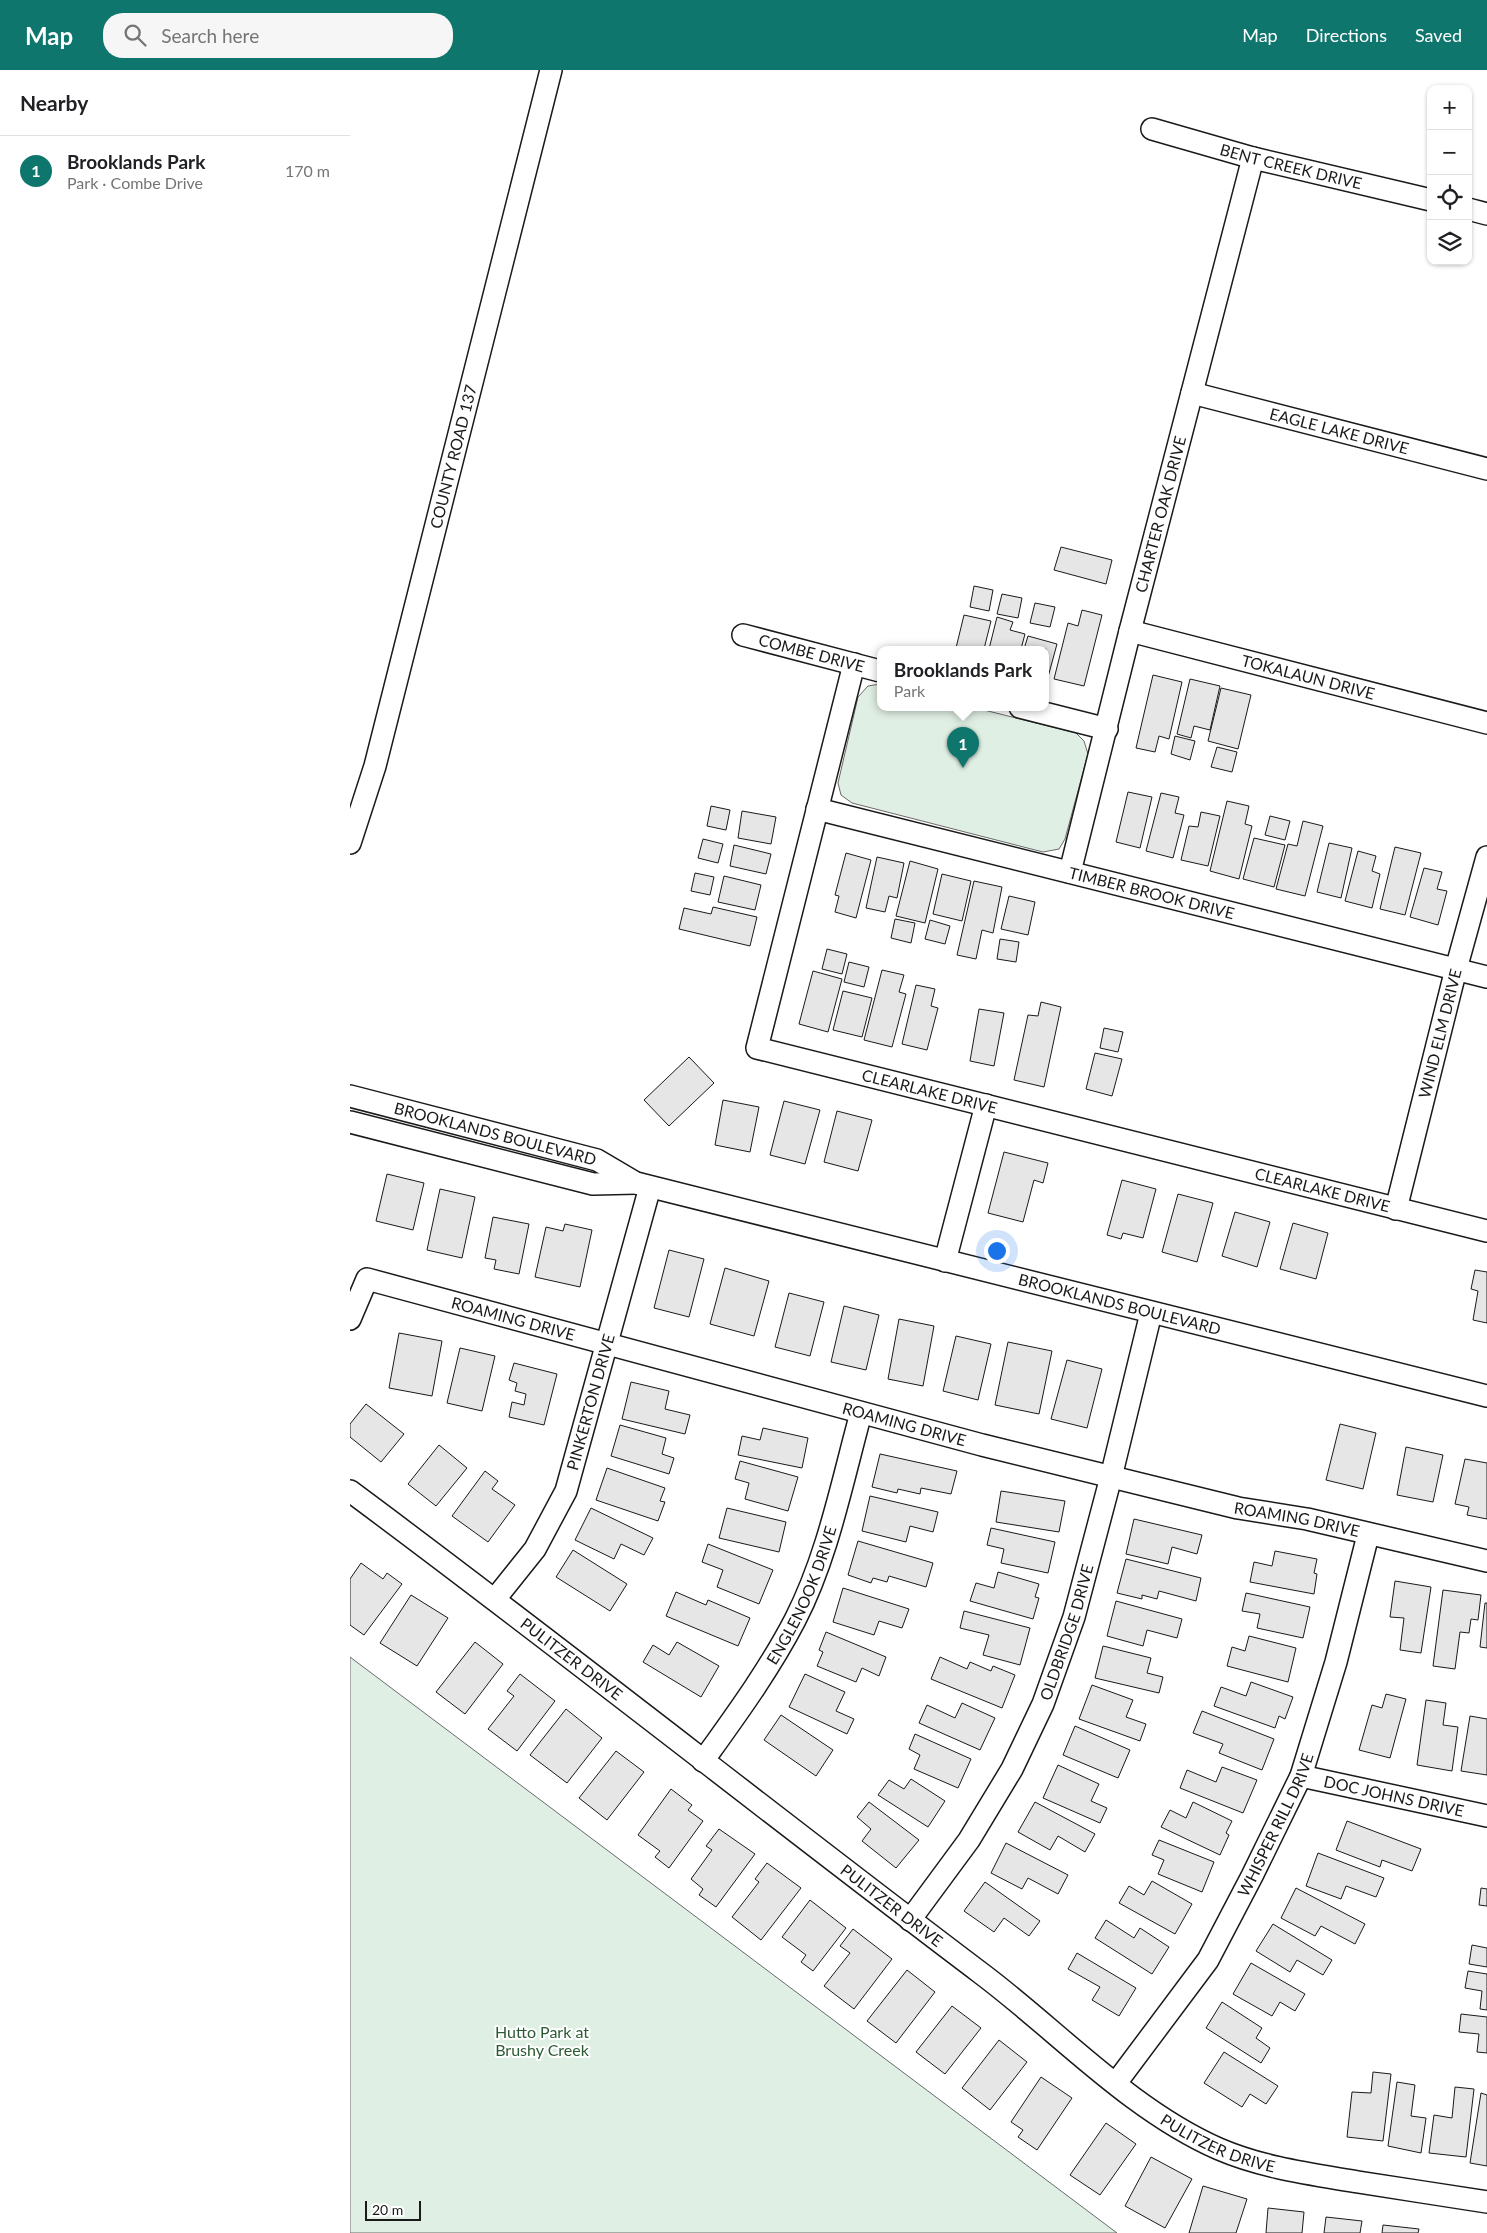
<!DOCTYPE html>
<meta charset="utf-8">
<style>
body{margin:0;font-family:Lato,sans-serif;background:#f6f6f6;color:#202124}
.controls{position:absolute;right:15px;top:15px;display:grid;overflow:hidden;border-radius:10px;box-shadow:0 1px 4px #0004}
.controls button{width:45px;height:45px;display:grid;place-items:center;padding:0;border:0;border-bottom:1px solid #e0e0e0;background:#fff;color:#202124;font:25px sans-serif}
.scale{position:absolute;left:15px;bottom:12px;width:56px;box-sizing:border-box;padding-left:5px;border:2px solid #1a1a1a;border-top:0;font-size:14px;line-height:18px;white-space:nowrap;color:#1a1a1a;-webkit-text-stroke:4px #fff;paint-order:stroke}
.you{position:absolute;left:646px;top:1180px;width:18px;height:18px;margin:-12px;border:4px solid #fff;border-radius:50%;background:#1a73e8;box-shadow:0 0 0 8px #1a73e833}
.badge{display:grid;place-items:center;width:32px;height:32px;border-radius:50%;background:#0f766e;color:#fff;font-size:16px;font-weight:700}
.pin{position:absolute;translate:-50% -41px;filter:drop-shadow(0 1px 2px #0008)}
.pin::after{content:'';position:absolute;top:26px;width:18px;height:15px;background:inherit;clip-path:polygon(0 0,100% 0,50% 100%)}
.popup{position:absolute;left:527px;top:576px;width:172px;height:65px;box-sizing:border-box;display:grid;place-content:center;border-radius:10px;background:#fff;filter:drop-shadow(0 1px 4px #0005);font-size:16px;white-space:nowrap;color:#757577}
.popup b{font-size:19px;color:#202124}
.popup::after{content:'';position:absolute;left:50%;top:100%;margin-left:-10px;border:10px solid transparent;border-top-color:#fff}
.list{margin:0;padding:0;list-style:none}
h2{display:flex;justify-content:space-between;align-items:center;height:65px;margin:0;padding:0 20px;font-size:21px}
h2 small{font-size:16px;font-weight:400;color:#757577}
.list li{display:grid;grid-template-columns:32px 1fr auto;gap:15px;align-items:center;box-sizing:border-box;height:70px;padding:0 20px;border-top:1px solid #e0e0e0}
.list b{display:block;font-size:19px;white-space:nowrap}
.list p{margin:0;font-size:16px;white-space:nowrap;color:#757577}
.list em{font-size:16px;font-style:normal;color:#757577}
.icon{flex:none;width:28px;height:28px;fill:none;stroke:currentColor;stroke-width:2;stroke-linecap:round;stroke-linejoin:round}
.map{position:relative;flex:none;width:1137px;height:2163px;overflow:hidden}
header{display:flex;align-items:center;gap:30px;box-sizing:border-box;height:70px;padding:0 25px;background:#0f766e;color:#fff}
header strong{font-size:24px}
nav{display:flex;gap:28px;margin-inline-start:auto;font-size:18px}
.search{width:350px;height:45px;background:#f6f6f6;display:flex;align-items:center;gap:12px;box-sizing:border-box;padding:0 18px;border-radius:20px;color:#757577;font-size:19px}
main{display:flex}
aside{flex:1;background:#fff}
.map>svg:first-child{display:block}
</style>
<header>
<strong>Map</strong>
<div class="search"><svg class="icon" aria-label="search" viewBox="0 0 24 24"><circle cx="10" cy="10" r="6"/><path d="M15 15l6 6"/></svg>Search here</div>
<nav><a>Map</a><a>Directions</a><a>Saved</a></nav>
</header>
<main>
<aside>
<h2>Nearby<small></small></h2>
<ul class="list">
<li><span class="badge">1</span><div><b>Brooklands Park</b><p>Park · Combe Drive</p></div><em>170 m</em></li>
</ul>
</aside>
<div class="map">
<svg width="1137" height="2163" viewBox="0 0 1137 2163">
<rect width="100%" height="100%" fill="#fff"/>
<path fill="#e0efe3" stroke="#6a6a6a" d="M530,614v23h92l104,26 8,8 4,13 -23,85 -6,10 -16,3 -191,-49 -11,-8 -3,-12 20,-86 10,-11z
M0,1587l767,576h-767z"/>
<path fill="#e6e6e6" stroke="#1a1a1a" d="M711,477l51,13 -6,24 -52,-14z
M624,516l19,4 -4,21 -19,-4z
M652,524l20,4 -4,20 -21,-4z
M685,533l20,4 -5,20 -20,-4z
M732,540l20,5 -18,71 -30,-7 14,-56 10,3z
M614,545l27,6 -7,28 -28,-1z
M647,547l16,5 -3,8 15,4 -4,15h-32z
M678,566l29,8 -9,33 -2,-1v-27h-22z
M803,605l29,7 -13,57 -10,-3 -4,16 -19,-4z
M840,609l30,7 -10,44 -16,-4 -3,12 -14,-4z
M871,618l30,7 -13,54 -30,-8z
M825,666l20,5 -5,19 -19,-6z
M867,677l20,5 -5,20 -21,-5z
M778,722l24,5 -12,51 -24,-6z
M811,723l18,4 -4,16 9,2 -11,43 -27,-7z
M877,731l22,5 -4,18 7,2 -13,53 -29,-8z
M361,736l19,4 -4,20 -19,-4z
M392,741l34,6 -5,27 -33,-6z
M851,742l19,4 -12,50 -27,-6 8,-34 9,1z
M920,746l20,5 -5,19 -20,-5z
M953,751l20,5 -18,70 -29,-7 12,-45 9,2z
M904,768l31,7 -11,42 -31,-8z
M353,769l20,5 -5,19 -20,-5z
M979,773l23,5 -11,50 -24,-6z
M384,775l37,9 -5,20 -36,-8z
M1045,777l26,6 -16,62 -25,-6z
M1008,781l18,5 -4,15 8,3 -8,34 -27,-7z
M496,783l25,7 -15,58 -21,-6 4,-16 -4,-1z
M527,787l27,6 -7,35 -8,-2 -4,16 -19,-4z
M560,791l28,8 -13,54 -29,-7z
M1074,798l18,4 -5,17 10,2 -9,34 -28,-8z
M345,803l19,4 -4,18 -19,-4z
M592,804l29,7 -9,40 -29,-7z
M374,806l37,9 -6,25 -37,-8z
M624,811l28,6 -9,46 -11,-3 -6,29 -19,-4z
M659,826l26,6 -7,33 -27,-6z
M363,837l44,10 -7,29 -71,-17 5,-21 27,6z
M545,849l20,4 -4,20 -20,-5z
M580,850l20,6 -5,18 -20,-5z
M650,869l19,3 -3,20 -19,-3z
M477,879l20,5 -5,20 -20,-5z
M499,892l20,5 -5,20 -20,-5z
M532,900l22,5 -5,17 7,2 -14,53 -28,-7z
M463,901l29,8 -14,53 -29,-8z
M566,915l19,4 -4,17 7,2 -11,42 -25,-6z
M493,921l29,7 -10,39 -29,-7z
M691,932l20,5 -17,80 -30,-7 14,-65 10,1z
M629,939l25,4 -10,53 -24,-5z
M754,958l19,4 -5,20 -18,-4z
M745,983l27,6 -10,37 -26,-7z
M339,987l25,26 -45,43 -25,-26z
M373,1030l36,7 -9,45 -35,-7z
M434,1031l36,9 -15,54 -35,-9z
M487,1041l35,9 -14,51 -34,-9z
M654,1082l44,11 -5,20 -9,-3 -11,42 -35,-9z
M37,1104l37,9 -11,47 -37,-9z
M772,1110l34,9 -13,49 -20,-5 -2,6 -14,-4z
M90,1119l35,8 -13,61 -35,-8z
M828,1124l35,9 -16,59 -35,-10z
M885,1142l35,10 -13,45 -35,-11z
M143,1147l36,7 -10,50 -25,-5 2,-9 -11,-2z
M943,1153l35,10 -12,46 -36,-10z
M215,1154l27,6 -12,57 -45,-10 11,-50 17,4z
M319,1180l35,9 -15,58 -35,-9z
M375,1198l44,13 -15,55 -44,-12z
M1125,1200l12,2v51l-14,-3 5,-29 -7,-2z
M439,1223l35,9 -14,54 -35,-9z
M494,1236l35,9 -13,55 -35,-8z
M549,1249l35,7 -11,60 -35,-7z
M49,1263l43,8 -10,55 -43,-8z
M606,1266l35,8 -13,56 -35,-9z
M658,1272l44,9 -13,63 -44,-9z
M110,1278l35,8 -13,55 -35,-8z
M717,1290l35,9 -15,59 -36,-9z
M164,1293l43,11 -13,51 -35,-8 3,-15 12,3 2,-11 -11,-3 2,-8 -8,-3z
M281,1312l38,9 -4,18 25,6 -5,19 -63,-15z
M16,1334l38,30 -23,28 -31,-25v-13z
M990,1354l36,9 -13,56 -37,-9z
M270,1355l46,13 -4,16 12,4 -5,16 -58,-18z
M413,1358l45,10 -6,30 -64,-13 4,-19 18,4z
M89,1375l28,23 -31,38 -28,-22z
M1056,1377l37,8 -10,47 -36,-7z
M530,1384l77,17 -6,23 -30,-6 -1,6 -22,-5 -1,4 -25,-6z
M1115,1389l22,4v56l-20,-4 2,-8 -14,-3z
M390,1391l58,16 -10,34 -43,-12 4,-16 -14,-4z
M257,1398l58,20 -5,13 5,1 -7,19 -62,-21z
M135,1401l13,10 -6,8 23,16 -27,37 -36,-26z
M651,1421l64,10 -6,31 -63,-10z
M520,1426l68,16 -5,20 -23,-6 -4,16 -44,-11z
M241,1438l62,30 -9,17 -23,-11 -7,15 -39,-19z
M377,1438l59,14 -7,30 -60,-14z
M784,1449l68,16 -5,19 -25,-7 -4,17 -42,-10z
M641,1458l64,14 -7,31 -47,-10 3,-14 -17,-4z
M508,1471l75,22 -7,24 -37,-11 -2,6 -14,-4 -2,5 -23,-8z
M358,1474l65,26 -14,34 -42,-17 6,-17 -21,-8z
M223,1480l54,34 -17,27 -54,-34z
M925,1481l42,8 -3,14 3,1 -3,20 -64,-12 4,-20 18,4z
M776,1489l75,19 -5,23 -37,-10 -2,8 -15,-4v4l-25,-6z
M11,1493l22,16 4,-6 15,11 -38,51 -14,-10v-46z
M648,1502l41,12 -4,13 4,1 -6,21 -63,-18 6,-18 18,5z
M1045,1511l36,6 -10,66 -21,-3 4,-32 -14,-1z
M493,1518l66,21 -7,19 -23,-7 -5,14 -41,-13z
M1093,1520l38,5 -3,25 -7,-1 -2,14 -9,-1 -5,37 -22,-3z
M326,1522l30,13 2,-5 42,18 -12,28 -72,-30z
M896,1523l64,14 -7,31 -46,-10 3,-14 -18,-3z
M61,1525l37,23 -31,48 -37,-23z
M766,1531l66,18 -5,19 -30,-8 -4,16 -36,-10z
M1135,1533h2v45l-7,-1z
M614,1541l66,17 -10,37 -37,-10 6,-20 -29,-7z
M476,1562l60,25 -7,19 -17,-8 -6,14 -39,-16 6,-14 -4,-2z
M899,1566l47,12 -8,34 -61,-16 5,-19 13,4z
M125,1572l28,22 -38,50 -29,-22z
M327,1572l42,24 -18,31 -58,-35 10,-17 16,10z
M753,1576l48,12 -4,15 16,4 -4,16 -64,-15z
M590,1587l27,12 3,-7 21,9 2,-5 22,9 -13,33 -71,-29z
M170,1604l35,27 -38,50 -29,-22 26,-33 -7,-5z
M455,1604l40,18 -9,19 18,8 -7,15 -58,-27z
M901,1612l42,15 -8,22 -6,-3 -4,12 -61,-22 7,-19 25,9z
M742,1615l41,15 -7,17 20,7 -6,17 -61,-22z
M1036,1624l20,5 -16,59 -31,-8 13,-45 10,3z
M1076,1630l20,3 -3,22 15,2 -6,44 -35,-6z
M612,1633l33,15 -15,32 -61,-27 8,-18 28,13z
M216,1639l36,29 -35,45 -37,-28z
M852,1641l72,28 -12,31 -43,-17 4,-9 -30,-11z
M431,1645l52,35 -17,26 -52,-36z
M1120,1646l17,3v56l-26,-4z
M725,1656l55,24 -12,28 -55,-23z
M565,1664l56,25 -13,29 -44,-19 6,-14 -11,-6z
M266,1681l28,21 -37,48 -28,-22z
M708,1695l41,19 -8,17 16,7 -7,15 -57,-25z
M872,1697l35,13 -14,33 -63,-25 7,-18 29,12z
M561,1709l34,22 -17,26 -50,-32 11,-15 15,9z
M321,1719l21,16 -4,5 15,11 -34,47 -14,-11 5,-6 -22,-16z
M519,1732l50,38 -23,28 -34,-27 9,-12 -14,-12z
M685,1732l60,32 -10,18 -27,-16 -8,14 -32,-18z
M843,1732l39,19 -6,12 3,2 -9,20 -59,-28 9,-17 16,8z
M997,1751l74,28 -9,22 -30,-11 -2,7 -44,-17z
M369,1759l36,25 -39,53 -17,-12 4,-6 -12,-10 21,-29 -6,-4z
M809,1770l55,22 -12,30 -44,-18 6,-14 -12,-5z
M656,1773l62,32 -10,19 -30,-16 -6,11 -31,-16z
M968,1783l66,25 -8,19 -30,-11 -5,13 -35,-13z
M417,1793l34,25 -40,52 -29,-23 27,-35 -4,-3z
M802,1811l40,23 -17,30 -56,-31 10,-17 15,9z
M635,1812l55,39 -11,15 -25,-18 -10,14 -30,-21z
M946,1818l69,36 -10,20 -34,-18 -6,10 -34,-18z
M1131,1818l6,1v17l-8,-1z
M460,1830l36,28 -33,43 -12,-9 5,-7 -24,-18z
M756,1850l28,18 6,-10 29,19 -17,27 -57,-36z
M923,1854l59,36 -9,15 -26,-15 -7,12 -34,-21z
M503,1859l39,30 -38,50 -30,-23 26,-33 -10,-7z
M1122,1875l15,3v19l-18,-3z
M727,1883l59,35 -17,28 -27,-16 8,-13 -32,-18z
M901,1893l54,31 -10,17 -15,-9 -8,14 -39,-22z
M557,1900l28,22 -39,51 -29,-22z
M1118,1901l19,3v36l-7,-1 2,-18 -17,-3z
M872,1932l40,26 -6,10 14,10 -9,15 -55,-35z
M602,1936l29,22 -36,46 -29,-22z
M1111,1944l26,3v36l-10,-1 2,-18 -20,-2z
M649,1970l28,22 -37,48 -28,-22z
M874,1982l54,34 -12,18 -16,-10 -8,13 -38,-24z
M1023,2002l18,2 -8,67 -36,-4 5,-45 19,1z
M691,2007l31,21 -35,52 -19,-13 5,-7 -12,-8z
M1047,2012l18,3 -4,31 15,2 -5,35 -33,-7z
M1105,2017l19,2 -8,68 -37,-4 5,-38 18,3z
M1131,2023l6,2v71l-17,-3z
M756,2053l30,21 -36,51 -30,-20z
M801,2087l41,22 -27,49 -40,-22z
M853,2116l44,13 -11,34h-47z
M918,2138l36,4 -2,21h-36z
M976,2147l36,4 -2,12h-36z
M1033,2155l36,4 -1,4h-36z"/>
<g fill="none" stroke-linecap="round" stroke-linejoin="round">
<defs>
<g id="minor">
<path id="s1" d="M802,59l101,29 178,42"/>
<path d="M1118,139l19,5"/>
<path id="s2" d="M842,323l295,76"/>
<path id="s3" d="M780,561l357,92"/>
<path id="s4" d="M393,565l137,36"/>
<path id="s5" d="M504,594l-97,384 730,183"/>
<path d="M670,637l87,22"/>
<path id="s6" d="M467,739l670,168"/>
<path id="s7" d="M0,773l25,-77 176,-696"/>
<path id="s8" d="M720,802l60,-241 123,-473"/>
<path id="s9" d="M0,1026l247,64 39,23 851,213"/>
<path d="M0,1052l243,62 43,-1"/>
<path id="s10" d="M1046,1139l60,-240 31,-112"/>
<path d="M595,1191l41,-156"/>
<path id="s11" d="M0,1249l17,-40 615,166 256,63 69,11 180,42"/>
<path id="s12" d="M0,1421c213,158 420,323 632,483 76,57 148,136 237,175 44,19 92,25 139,33 43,7 86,13 129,20"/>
<path id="s13" d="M145,1529l40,-50 31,-58 84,-304"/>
<path id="s14" d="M353,1691c33,-46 66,-91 92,-141 33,-64 47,-138 66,-207"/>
<path id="s15" d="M951,1706l186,40"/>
<path id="s16" d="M560,1850l59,-80 43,-71 31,-65 31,-87 37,-140 40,-164"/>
<path id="s17" d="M766,2013l92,-123 44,-84 49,-100 35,-114 32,-127"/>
</g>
</defs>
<use href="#minor" stroke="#1a1a1a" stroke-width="24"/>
<use href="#minor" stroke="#fff" stroke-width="21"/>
</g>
<g text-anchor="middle" stroke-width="4" stroke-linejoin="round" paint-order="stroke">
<g font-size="16" fill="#1a1a1a" stroke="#fff">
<text dy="6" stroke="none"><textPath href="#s1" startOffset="144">BENT CREEK DRIVE</textPath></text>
<text dy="6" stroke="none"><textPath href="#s2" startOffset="152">EAGLE LAKE DRIVE</textPath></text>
<text dy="6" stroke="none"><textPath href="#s7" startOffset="400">COUNTY ROAD 137</textPath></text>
<text dy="6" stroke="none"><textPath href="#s8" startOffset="369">CHARTER OAK DRIVE</textPath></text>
<text dy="6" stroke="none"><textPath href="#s4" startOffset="71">COMBE DRIVE</textPath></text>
<text dy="6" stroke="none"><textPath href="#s3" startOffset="184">TOKALAUN DRIVE</textPath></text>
<text dy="6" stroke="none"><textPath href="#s6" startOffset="345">TIMBER BROOK DRIVE</textPath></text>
<text dy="6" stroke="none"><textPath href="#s10" startOffset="181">WIND ELM DRIVE</textPath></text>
<text dy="6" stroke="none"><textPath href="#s5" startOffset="574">CLEARLAKE DRIVE</textPath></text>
<text dy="6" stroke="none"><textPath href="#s9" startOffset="150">BROOKLANDS BOULEVARD</textPath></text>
<text dy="6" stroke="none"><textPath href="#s5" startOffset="979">CLEARLAKE DRIVE</textPath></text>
<text dy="6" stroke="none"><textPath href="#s9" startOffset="799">BROOKLANDS BOULEVARD</textPath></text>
<text dy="6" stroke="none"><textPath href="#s11" startOffset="195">ROAMING DRIVE</textPath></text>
<text dy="6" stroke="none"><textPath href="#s13" startOffset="222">PINKERTON DRIVE</textPath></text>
<text dy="6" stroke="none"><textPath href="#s11" startOffset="600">ROAMING DRIVE</textPath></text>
<text dy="6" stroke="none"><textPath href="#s11" startOffset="1004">ROAMING DRIVE</textPath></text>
<text dy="6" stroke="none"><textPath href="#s14" startOffset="194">ENGLENOOK DRIVE</textPath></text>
<text dy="6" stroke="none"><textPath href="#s16" startOffset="330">OLDBRIDGE DRIVE</textPath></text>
<text dy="6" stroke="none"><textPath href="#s12" startOffset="278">PULITZER DRIVE</textPath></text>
<text dy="6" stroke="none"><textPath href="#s15" startOffset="95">DOC JOHNS DRIVE</textPath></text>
<text dy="6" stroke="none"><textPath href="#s17" startOffset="305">WHISPER RILL DRIVE</textPath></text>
<text dy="6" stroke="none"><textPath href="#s12" startOffset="682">PULITZER DRIVE</textPath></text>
<text dy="6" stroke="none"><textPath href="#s12" startOffset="1088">PULITZER DRIVE</textPath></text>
</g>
<g font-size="16" fill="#2b5a34" stroke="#fff">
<text x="192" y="1968">Hutto Park at<tspan x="192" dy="18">Brushy Creek</tspan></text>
</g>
</g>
</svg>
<div class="controls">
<button>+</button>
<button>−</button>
<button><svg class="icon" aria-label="locate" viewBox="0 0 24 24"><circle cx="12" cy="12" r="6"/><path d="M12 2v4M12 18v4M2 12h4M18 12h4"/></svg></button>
<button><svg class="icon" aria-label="layers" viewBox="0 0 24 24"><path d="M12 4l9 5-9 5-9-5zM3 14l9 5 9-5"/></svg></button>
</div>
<div class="scale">20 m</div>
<div class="you"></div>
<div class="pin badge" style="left:613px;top:698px">1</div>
<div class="popup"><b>Brooklands Park</b>Park</div>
</div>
</main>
